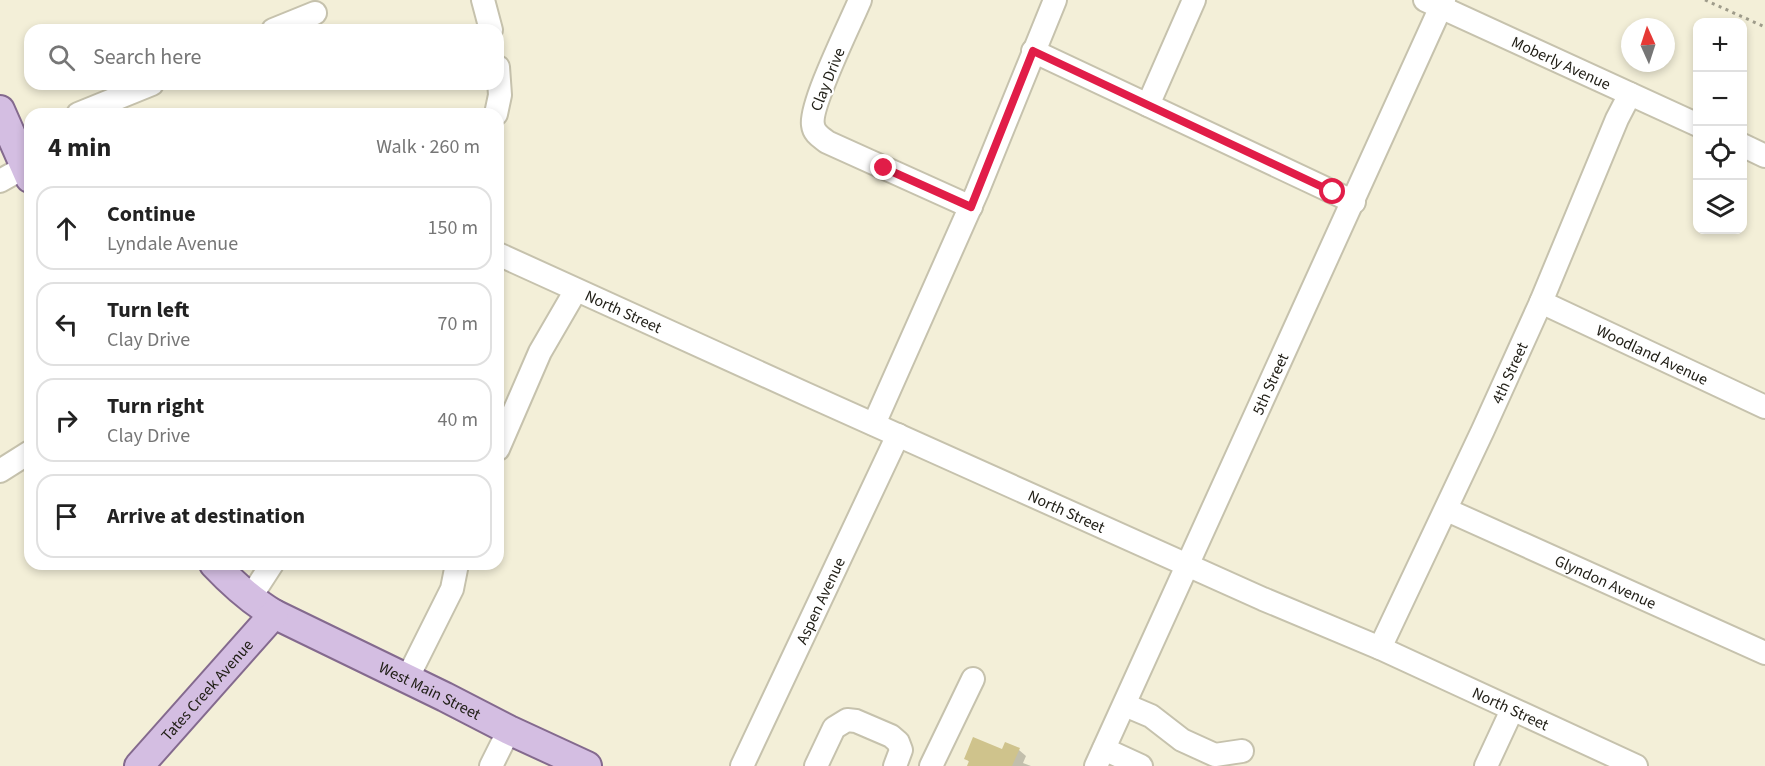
<!DOCTYPE html>
<meta charset="utf-8">
<style>
body{margin:0;font-family:"Source Sans 3",sans-serif;background:#f6f6f6;color:#222}
.controls{position:absolute;right:18px;top:18px;display:grid;overflow:hidden;border-radius:12px;box-shadow:0 3px 9px #0003}
.controls button{width:54px;height:54px;display:grid;place-items:center;padding:0;border:0;border-bottom:2px solid #e0e0e0;background:#fff;color:#222;font:30px sans-serif}
.compass{position:absolute;left:1621px;top:18px;width:54px;height:54px;border-radius:50%;background:#fff;box-shadow:0 3px 9px #0003;rotate:357deg}
.stop{position:absolute;width:18px;height:18px;margin:-14px;border:4px solid #e11d48;border-radius:50%;background:#fff}
.stop.end{background:#e11d48;border-color:#fff;box-shadow:0 2px 6px #0008}
.list{margin:0;padding:0;list-style:none}
h2{display:flex;justify-content:space-between;align-items:center;height:78px;margin:0;padding:0 24px;font-size:26px}
h2 small{font-size:20px;font-weight:400;color:#767676}
.list li{display:grid;grid-template-columns:39px 1fr auto;gap:18px;align-items:center;box-sizing:border-box;height:84px;margin:0 12px 12px;padding:0 12px;border:2px solid #e0e0e0;border-radius:18px}
.list b{display:block;font-size:22px;white-space:nowrap}
.list p{margin:0;font-size:20px;white-space:nowrap;color:#767676}
.list em{font-size:20px;font-style:normal;color:#767676}
.icon{flex:none;width:33px;height:33px;fill:none;stroke:currentColor;stroke-width:2;stroke-linecap:round;stroke-linejoin:round}
.map{position:relative;flex:none;width:1765px;height:766px;overflow:hidden}
.search{position:absolute;background:#fff;box-shadow:0 3px 9px #0003;left:24px;top:24px;width:480px;height:66px;display:flex;align-items:center;gap:15px;box-sizing:border-box;padding:0 21px;border-radius:18px;color:#767676;font-size:22px}
.panel{position:absolute;background:#fff;box-shadow:0 3px 9px #0003;left:24px;top:108px;width:480px;height:462px;border-radius:18px}
.map>svg:first-child{display:block}
</style>
<div class="map">
<svg width="1765" height="766" viewBox="0 0 1765 766">
<rect width="100%" height="100%" fill="#f3efd8"/>
<path fill="#0003" d="M1019,750l7,6 -3,7 8,3h-62l1,-3 -4,-5z"/>
<path fill="#cfc38c" d="M973,737l29,12 3,-7 15,6 -8,18h-45l2,-5 -5,-2z"/>
<g fill="none" stroke-linecap="round" stroke-linejoin="round">
<defs>
<g id="minor">
<path d="M483,0l8,30"/>
<path d="M860,0c-9,22 -51,106 -47,125 1,9 8,12 14,17l144,65"/>
<path id="s1" d="M1425,0l273,125"/>
<path d="M273,30l42,-17"/>
<path d="M1033,51l321,151"/>
<path d="M1148,105l46,-105"/>
<path d="M78,114l74,-30"/>
<path d="M496,114l4,-19 -2,-28"/>
<path d="M1742,145l23,11"/>
<path d="M0,181l25,-14"/>
<path id="s2" d="M498,254l308,140 457,205 117,49 256,118"/>
<path id="s3" d="M1541,302l224,105"/>
<path d="M874,424l103,-232 78,-192"/>
<path d="M498,449l42,-97 36,-62"/>
<path d="M0,471l30,-19"/>
<path id="s4" d="M1447,510l318,143"/>
<path d="M250,598l22,-34"/>
<path id="s5" d="M1380,648l103,-218 58,-128 76,-183 13,-25"/>
<path d="M407,679l45,-90 5,-25"/>
<path d="M1125,705l26,11 31,24 33,15 27,-4"/>
<path d="M1104,749l37,17"/>
<path d="M491,766l18,-36"/>
<path id="s6" d="M742,766l156,-331"/>
<path d="M816,766l18,-38 13,-8 9,1 35,15 7,6 3,8 -6,16"/>
<path d="M931,766l42,-87"/>
<path id="s7" d="M1096,766l348,-766"/>
<path d="M1486,766l26,-56"/>
</g>
<g id="major">
<path d="M0,110l30,68"/>
<path id="s8" d="M214,564c18,19 38,37 60,50l171,83 64,33 78,36"/>
<path id="s9" d="M139,766l135,-152"/>
</g>
</defs>
<use href="#minor" stroke="#c6c2ad" stroke-width="26"/>
<use href="#major" stroke="#846a8e" stroke-width="32"/>
<path stroke="#9e9b8a" stroke-width="3" stroke-dasharray="3 4.5" stroke-linecap="butt" d="M1705,0l60,27"/>
<use href="#minor" stroke="#fff" stroke-width="22"/>
<use href="#major" stroke="#d4bee2" stroke-width="28"/>
</g>
<g fill="none" stroke-linecap="round" stroke-linejoin="round">
<path stroke="#e11d48" stroke-width="8" d="M884,168l87,39 62,-156 300,141"/>
</g>
<g text-anchor="middle" stroke-width="4.5" stroke-linejoin="round" paint-order="stroke">
<g font-size="16" fill="#222018" stroke="#fff">
<text dy="6" stroke="none"><textPath href="#s1" startOffset="150">Moberly Avenue</textPath></text>
<text transform="translate(827 79) rotate(-68)" y="6">Clay Drive</text>
<text dy="6" stroke="none"><textPath href="#s2" startOffset="138">North Street</textPath></text>
<text dy="6" stroke="none"><textPath href="#s3" startOffset="123">Woodland Avenue</textPath></text>
<text dy="6" stroke="none"><textPath href="#s5" startOffset="304">4th Street</textPath></text>
<text dy="6" stroke="none"><textPath href="#s7" startOffset="420">5th Street</textPath></text>
<text dy="6" stroke="none"><textPath href="#s2" startOffset="624">North Street</textPath></text>
<text dy="6" stroke="none"><textPath href="#s4" startOffset="174">Glyndon Avenue</textPath></text>
<text dy="6" stroke="none"><textPath href="#s6" startOffset="183">Aspen Avenue</textPath></text>
<text dy="6" stroke="none"><textPath href="#s9" startOffset="102">Tates Creek Avenue</textPath></text>
<text dy="6" stroke="none"><textPath href="#s8" startOffset="252">West Main Street</textPath></text>
<text dy="6" stroke="none"><textPath href="#s2" startOffset="1110">North Street</textPath></text>
</g>
</g>
</svg>
<div class="controls">
<button>+</button>
<button>−</button>
<button><svg class="icon" aria-label="locate" viewBox="0 0 24 24"><circle cx="12" cy="12" r="6"/><path d="M12 2v4M12 18v4M2 12h4M18 12h4"/></svg></button>
<button><svg class="icon" aria-label="layers" viewBox="0 0 24 24"><path d="M12 4l9 5-9 5-9-5zM3 14l9 5 9-5"/></svg></button>
</div>
<svg class="compass" viewBox="-18 -18 36 36"><path d="M0-13l5 13h-10z" fill="#e53935"/><path d="M0 13l5-13h-10z" fill="#767676"/></svg>
<div class="stop" style="left:1333px;top:192px"></div>
<div class="stop end" style="left:884px;top:168px"></div>
<div class="search"><svg class="icon" aria-label="search" viewBox="0 0 24 24"><circle cx="10" cy="10" r="6"/><path d="M15 15l6 6"/></svg>Search here</div>
<section class="panel">
<h2>4 min<small>Walk · 260 m</small></h2>
<ul class="list">
<li><svg class="icon" aria-label="ahead" viewBox="0 0 24 24"><path d="M12 20V5M6 11l6-6 6 6"/></svg><div><b>Continue</b><p>Lyndale Avenue</p></div><em>150 m</em></li>
<li><svg class="icon" aria-label="left" viewBox="0 0 24 24"><path d="M17 20v-9H6M10 6l-5 5 5 5"/></svg><div><b>Turn left</b><p>Clay Drive</p></div><em>70 m</em></li>
<li><svg class="icon" aria-label="right" viewBox="0 0 24 24"><path d="M7 20v-9h11M14 6l5 5-5 5"/></svg><div><b>Turn right</b><p>Clay Drive</p></div><em>40 m</em></li>
<li><svg class="icon" aria-label="arrive" viewBox="0 0 24 24"><path d="M6 21V4h12l-3 4 3 4H6"/></svg><div><b>Arrive at destination</b></div></li>
</ul>
</section>
</div>
